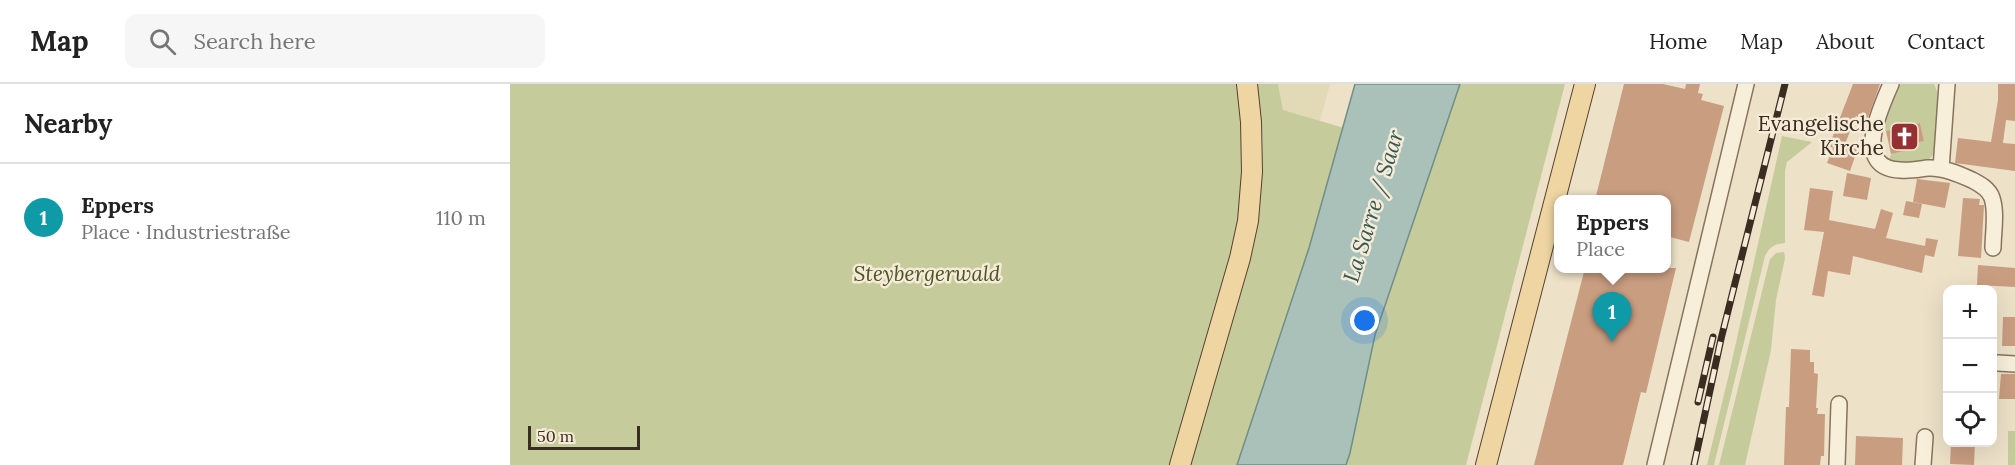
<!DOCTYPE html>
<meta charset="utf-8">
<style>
body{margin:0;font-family:Lora,serif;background:#f6f6f6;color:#222}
.controls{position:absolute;right:18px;bottom:18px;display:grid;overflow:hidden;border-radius:12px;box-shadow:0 6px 24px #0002}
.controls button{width:54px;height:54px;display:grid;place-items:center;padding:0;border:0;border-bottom:2px solid #e0e0e0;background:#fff;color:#222;font:30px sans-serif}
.scale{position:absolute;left:18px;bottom:15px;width:112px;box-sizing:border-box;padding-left:6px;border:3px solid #392c21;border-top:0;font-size:16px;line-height:21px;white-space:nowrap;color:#392c21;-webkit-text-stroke:4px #f5ebd7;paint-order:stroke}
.you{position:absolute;left:855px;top:237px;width:21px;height:21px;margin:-15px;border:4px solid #fff;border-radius:50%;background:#1a73e8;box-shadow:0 0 0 9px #1a73e833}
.badge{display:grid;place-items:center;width:39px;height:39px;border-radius:50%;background:#7c3aed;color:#fff;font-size:20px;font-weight:700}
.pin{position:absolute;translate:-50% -50px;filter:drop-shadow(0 2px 3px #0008)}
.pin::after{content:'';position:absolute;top:32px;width:21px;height:18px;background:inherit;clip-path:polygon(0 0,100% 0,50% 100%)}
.popup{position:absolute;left:1044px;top:111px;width:117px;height:78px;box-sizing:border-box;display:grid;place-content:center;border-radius:12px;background:#fff;filter:drop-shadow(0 2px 4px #0005);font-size:20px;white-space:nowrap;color:#767676}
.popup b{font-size:22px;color:#222}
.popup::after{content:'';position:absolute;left:50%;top:100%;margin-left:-12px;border:12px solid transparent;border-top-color:#fff}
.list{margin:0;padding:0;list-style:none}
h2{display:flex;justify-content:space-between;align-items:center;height:78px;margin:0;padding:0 24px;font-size:26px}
h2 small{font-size:20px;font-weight:400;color:#767676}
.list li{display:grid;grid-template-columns:39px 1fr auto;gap:18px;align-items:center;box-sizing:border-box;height:108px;padding:0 24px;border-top:2px solid #e0e0e0}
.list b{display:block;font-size:22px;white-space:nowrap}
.list p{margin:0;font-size:20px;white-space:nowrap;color:#767676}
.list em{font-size:20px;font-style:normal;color:#767676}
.icon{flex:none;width:33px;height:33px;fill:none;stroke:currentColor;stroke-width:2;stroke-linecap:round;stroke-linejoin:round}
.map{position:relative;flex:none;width:1505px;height:381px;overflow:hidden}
header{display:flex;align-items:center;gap:36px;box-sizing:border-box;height:84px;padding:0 30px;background:#fff;border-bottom:2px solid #e0e0e0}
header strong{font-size:28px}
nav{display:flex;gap:33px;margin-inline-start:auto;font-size:21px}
.search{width:420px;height:54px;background:#f6f6f6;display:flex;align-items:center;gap:15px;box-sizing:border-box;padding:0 21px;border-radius:12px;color:#767676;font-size:22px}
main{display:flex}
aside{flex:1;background:#fff}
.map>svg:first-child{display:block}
</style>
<header>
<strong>Map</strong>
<div class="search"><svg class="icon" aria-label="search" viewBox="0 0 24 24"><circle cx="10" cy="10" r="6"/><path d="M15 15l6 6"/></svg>Search here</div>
<nav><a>Home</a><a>Map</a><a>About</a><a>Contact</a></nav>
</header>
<main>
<aside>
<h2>Nearby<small></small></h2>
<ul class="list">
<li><span class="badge" style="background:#0f9aa8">1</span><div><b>Eppers</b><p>Place · Industriestraße</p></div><em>110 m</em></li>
</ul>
</aside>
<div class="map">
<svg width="1505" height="381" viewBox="0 0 1505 381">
<rect width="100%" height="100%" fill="#ede1c8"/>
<path fill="#e2dab6" d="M768,0h52l-10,37 -37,-11z"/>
<path fill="#c6cb9c" d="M0,0h768l5,26 61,18 -35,120 -72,217h-727z
M950,0h105l-99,381h-120l4,-12 25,-118z
M1391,0h33c7,13 2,24 2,38 0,5 2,9 2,14 -2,33 -23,30 -49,25l2,-7 25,-6v-5l8,-2 -4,-18 -34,8 -6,-2c5,-13 13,-34 21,-45z
M1272,52l30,6 -25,20 -2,9v72c-10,1 -15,3 -20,13l-51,209h-7l22,-91z
M1274,168l1,6 -9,42 -5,50 -26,115h-26l51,-206 6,-6z
M1498,347h7v34h-7z"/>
<path fill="#a9c1b9" stroke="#6f8f87" stroke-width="1.5" d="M845,0h105l-85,251 -25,118 -4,12h-109l72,-217z"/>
<path fill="#c99d80" d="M1114,0h39l22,5 1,-5h14l-2,9 5,1 -2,6 23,6 -35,136 -23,-6v-36h-71z
M1343,0h27l-13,36 -11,-4 -11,28 13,4 -8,23 -23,-8 6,-15 -4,-2z
M1488,0h17v37l-9,-1 -3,23 12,1v27l-60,-8 3,-25 33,4 7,-42z
M1410,39l4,18 -8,2 1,5 -26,6 -5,-23z
M1337,89l24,5 -4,22 -24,-4z
M1407,95l33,4 -5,25 -32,-6z
M1300,104l23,3 -4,29 46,9 6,-20 12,4 -7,25 39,8 1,-8 12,2 -4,17 -9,-2 -3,18 -69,-17 -3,19 -22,-4 -4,26 -12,-2 12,-63 -20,-2z
M1453,114l17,1 -1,6h5l-3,53 -23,-2z
M1396,117l16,3 -3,14 -16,-3z
M1468,181l37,3v19l-38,-2z
M1075,184h91l-30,125 -5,-1 -18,73h-89z
M1493,233h12v29h-13z
M1281,265l19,1v12h4v11l4,1 -2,34h2l-1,6h8l-1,42h-3l-1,9h-36l2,-58h3z
M1491,290h14v25h-16z
M1346,352l47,2 -1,27h-47z
M1441,358h24l-1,23 -24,-1z"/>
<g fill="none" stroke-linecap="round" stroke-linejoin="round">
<defs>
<path id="minor" d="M1381,0c-11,25 -39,84 9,86 10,1 19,-1 28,-2 15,-1 31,6 44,12 8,4 17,9 20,18 5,15 1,35 1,50
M1431,85l6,-85
M1488,279l17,1
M1145,381l91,-381
M1327,381l2,-61
M1413,381l2,-28"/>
<path id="major" d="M670,381l60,-207 8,-37 4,-49 -1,-50 -4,-38
M976,381l99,-381"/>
</defs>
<use href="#minor" stroke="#88735e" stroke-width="18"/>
<use href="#major" stroke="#564231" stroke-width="22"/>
<use href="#minor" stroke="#f8efdb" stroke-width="15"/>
<use href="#major" stroke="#eed5a2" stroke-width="20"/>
<defs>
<path id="rail" d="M1188,318l15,-65
M1184,381l27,-126 64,-255"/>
</defs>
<use href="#rail" stroke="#392c21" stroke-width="7"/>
<use href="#rail" stroke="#f5ebd7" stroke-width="4.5" stroke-dasharray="14" stroke-linecap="butt"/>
</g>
<defs>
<symbol id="church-square" viewBox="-11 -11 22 22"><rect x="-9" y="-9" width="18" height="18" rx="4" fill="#953033" stroke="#f5ebd7"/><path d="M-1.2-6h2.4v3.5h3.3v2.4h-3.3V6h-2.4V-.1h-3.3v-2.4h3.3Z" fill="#fff"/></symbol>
</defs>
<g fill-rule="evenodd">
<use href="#church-square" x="1378" y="36" width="33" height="33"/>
</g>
<g text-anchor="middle" stroke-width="5" stroke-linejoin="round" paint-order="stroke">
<g font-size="21" fill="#392c21" stroke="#f5ebd7" text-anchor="end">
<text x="1374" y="47">Evangelische<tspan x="1374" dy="24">Kirche</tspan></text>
</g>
<g font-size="21" font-style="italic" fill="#4a5528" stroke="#f5ebd7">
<text x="417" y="197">Steybergerwald</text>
</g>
<g font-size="22" font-style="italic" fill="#315855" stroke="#f5ebd7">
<text transform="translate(863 122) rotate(-73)" y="8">La Sarre / Saar</text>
</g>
</g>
</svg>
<div class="controls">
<button>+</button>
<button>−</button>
<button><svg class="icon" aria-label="locate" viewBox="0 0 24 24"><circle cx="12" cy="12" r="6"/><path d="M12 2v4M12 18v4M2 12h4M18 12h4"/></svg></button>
</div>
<div class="scale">50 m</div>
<div class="you"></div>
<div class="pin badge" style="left:1102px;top:258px;background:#0f9aa8">1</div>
<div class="popup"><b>Eppers</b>Place</div>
</div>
</main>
